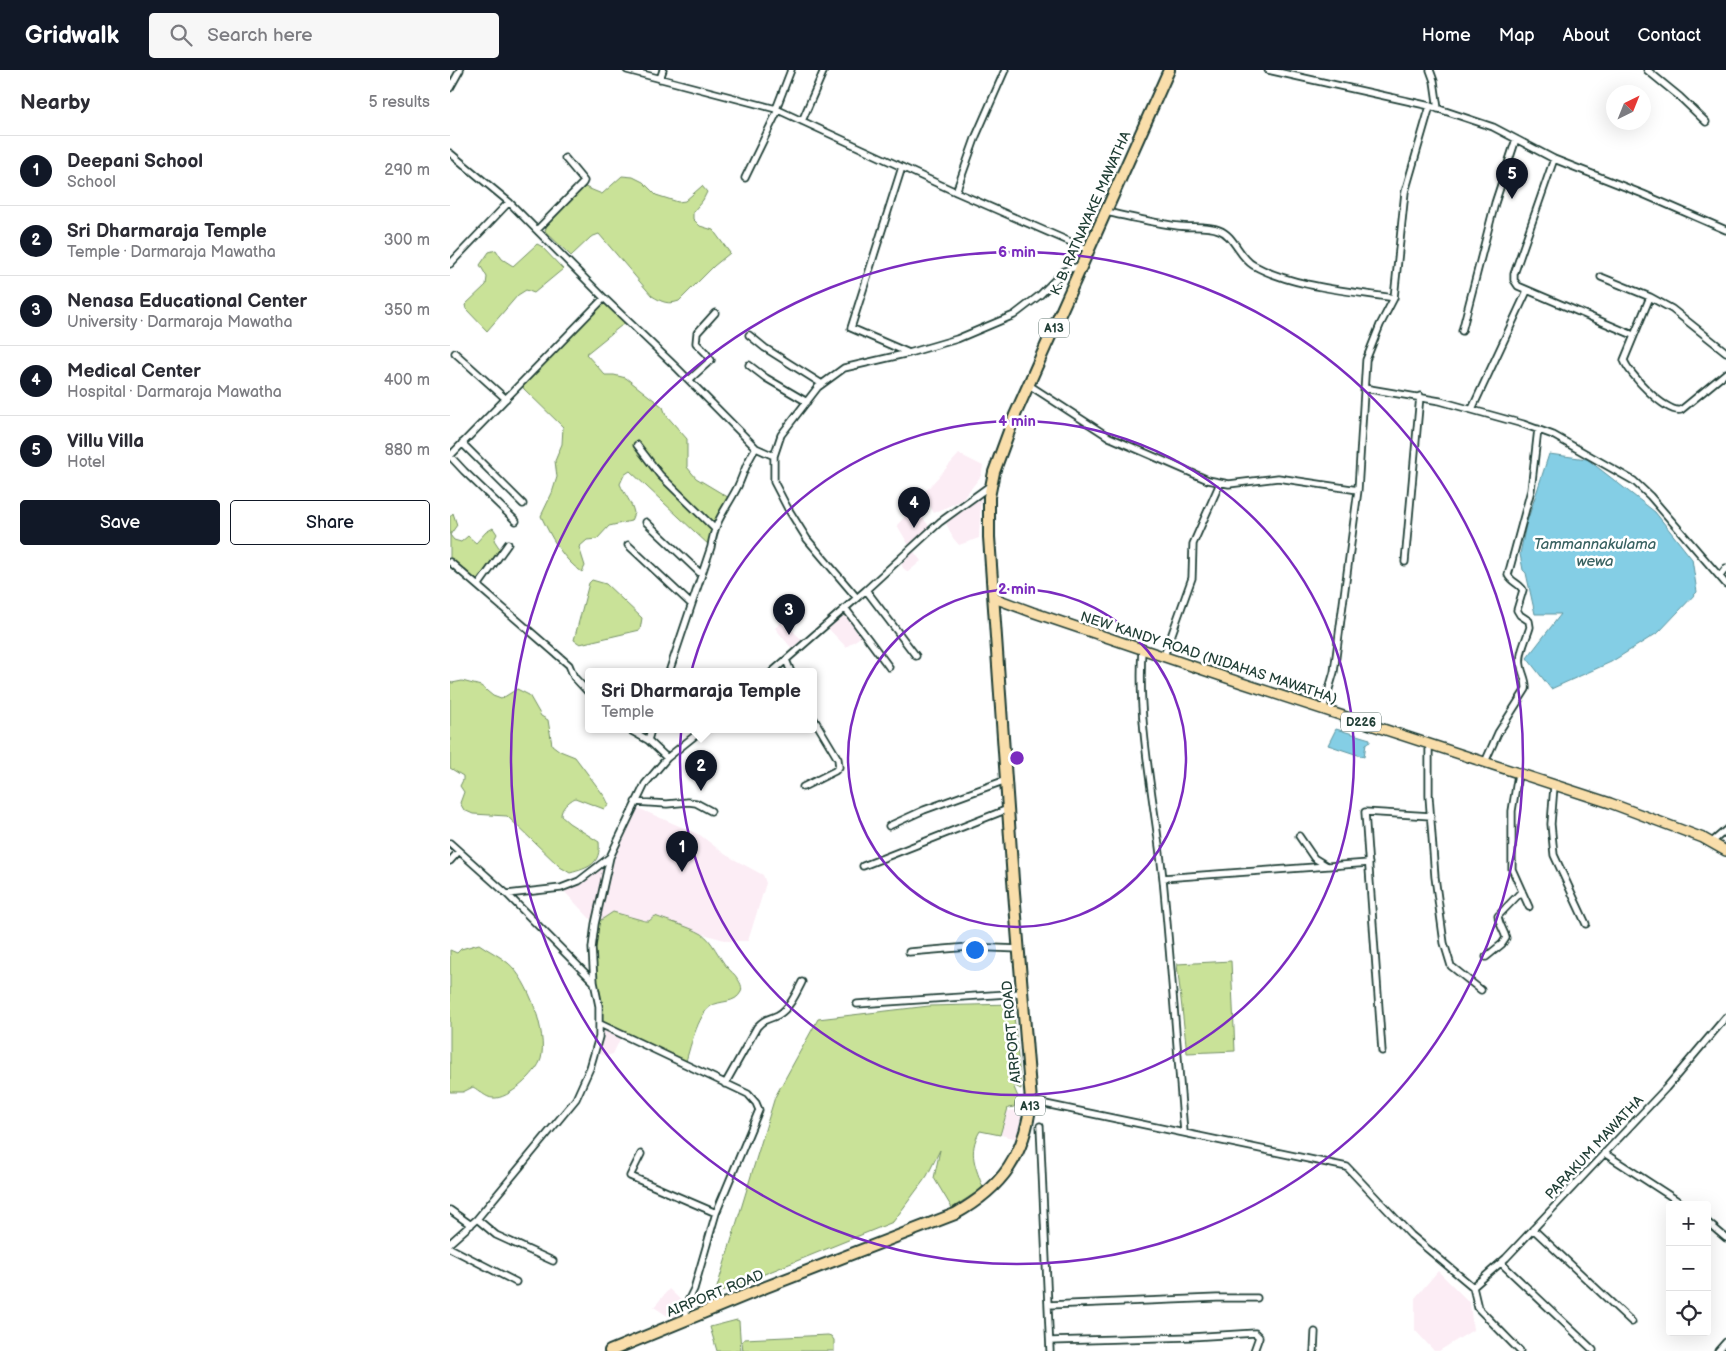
<!DOCTYPE html>
<meta charset="utf-8">
<style>
body{margin:0;font-family:"Balsamiq Sans",sans-serif;background:#f7f7f7;color:#2b2b33}
.controls{position:absolute;right:15px;bottom:15px;display:grid;overflow:hidden;border-radius:5px;box-shadow:0 5px 20px #0002}
.controls button{width:45px;height:45px;display:grid;place-items:center;padding:0;border:0;border-bottom:1px solid #e1e1e2;background:#fff;color:#2b2b33;font:25px sans-serif}
.compass{position:absolute;left:1156px;top:15px;width:45px;height:45px;border-radius:50%;background:#fff;box-shadow:0 5px 20px #0002;rotate:43deg}
.you{position:absolute;left:524px;top:879px;width:18px;height:18px;margin:-12px;border:4px solid #fff;border-radius:50%;background:#1a73e8;box-shadow:0 0 0 8px #1a73e833}
.badge{display:grid;place-items:center;width:32px;height:32px;border-radius:50%;background:#111827;color:#fff;font-size:16px;font-weight:700}
.pin{position:absolute;translate:-50% -41px;filter:drop-shadow(0 1px 2px #0008)}
.pin::after{content:'';position:absolute;top:26px;width:18px;height:15px;background:inherit;clip-path:polygon(0 0,100% 0,50% 100%)}
.popup{position:absolute;left:135px;top:598px;width:232px;height:65px;box-sizing:border-box;display:grid;place-content:center;border-radius:5px;background:#fff;filter:drop-shadow(0 1px 4px #0005);font-size:16px;white-space:nowrap;color:#7c7c81}
.popup b{font-size:19px;color:#2b2b33}
.popup::after{content:'';position:absolute;left:50%;top:100%;margin-left:-10px;border:10px solid transparent;border-top-color:#fff}
.list{margin:0;padding:0;list-style:none}
h2{display:flex;justify-content:space-between;align-items:center;height:65px;margin:0;padding:0 20px;font-size:21px}
h2 small{font-size:16px;font-weight:400;color:#7c7c81}
.list li{display:grid;grid-template-columns:32px 1fr auto;gap:15px;align-items:center;box-sizing:border-box;height:70px;padding:0 20px;border-top:1px solid #e1e1e2}
.list b{display:block;font-size:19px;white-space:nowrap}
.list p{margin:0;font-size:16px;white-space:nowrap;color:#7c7c81}
.list em{font-size:16px;font-style:normal;color:#7c7c81}
.actions{display:flex;gap:10px;padding:15px 20px}
.actions a{flex:1;padding:11px 0;border:1px solid #111827;border-radius:5px;text-align:center;font-size:18px;color:#111827}
.actions .main{background:#111827;color:#fff}
.icon{flex:none;width:28px;height:28px;fill:none;stroke:currentColor;stroke-width:2;stroke-linecap:round;stroke-linejoin:round}
.map{position:relative;flex:none;width:1276px;height:1281px;overflow:hidden}
header{display:flex;align-items:center;gap:30px;box-sizing:border-box;height:70px;padding:0 25px;background:#111827;color:#fff}
header strong{font-size:24px}
nav{display:flex;gap:28px;margin-inline-start:auto;font-size:18px}
.search{width:350px;height:45px;background:#f7f7f7;display:flex;align-items:center;gap:12px;box-sizing:border-box;padding:0 18px;border-radius:5px;color:#7c7c81;font-size:19px}
main{display:flex}
aside{flex:1;background:#fff}
.map>svg:first-child{display:block}
</style>
<header>
<strong>Gridwalk</strong>
<div class="search"><svg class="icon" aria-label="search" viewBox="0 0 24 24"><circle cx="10" cy="10" r="6"/><path d="M15 15l6 6"/></svg>Search here</div>
<nav><a>Home</a><a>Map</a><a>About</a><a>Contact</a></nav>
</header>
<main>
<aside>
<h2>Nearby<small>5 results</small></h2>
<ul class="list">
<li><span class="badge">1</span><div><b>Deepani School</b><p>School</p></div><em>290 m</em></li>
<li><span class="badge">2</span><div><b>Sri Dharmaraja Temple</b><p>Temple · Darmaraja Mawatha</p></div><em>300 m</em></li>
<li><span class="badge">3</span><div><b>Nenasa Educational Center</b><p>University · Darmaraja Mawatha</p></div><em>350 m</em></li>
<li><span class="badge">4</span><div><b>Medical Center</b><p>Hospital · Darmaraja Mawatha</p></div><em>400 m</em></li>
<li><span class="badge">5</span><div><b>Villu Villa</b><p>Hotel</p></div><em>880 m</em></li>
</ul>
<div class="actions"><a class="main">Save</a><a>Share</a></div>
</aside>
<div class="map">
<svg width="1276" height="1281" viewBox="0 0 1276 1281">
<rect width="100%" height="100%" fill="#fff"/>
<filter id="ink" filterUnits="userSpaceOnUse"><feTurbulence type="fractalNoise" baseFrequency=".02" numOctaves="2"/><feDisplacementMap in="SourceGraphic" scale="10" xChannelSelector="R" yChannelSelector="G"/><feConvolveMatrix kernelMatrix="1 2 1 2 8 2 1 2 1" color-interpolation-filters="sRGB"/></filter>
<g filter="url(#ink)">
<path fill="#fcedf5" d="M509,384l24,12 -2,10 -19,24 -28,13 -11,-19z
M531,426l-2,42 -20,7 -6,-7 -7,-15z
M462,439l5,1 15,20 -20,19 9,12 -13,11 -5,-4 -3,-8 11,-11 -14,-24z
M395,538l18,24 -1,4 -16,11 -21,-22z
M333,551l21,21 -11,8 -18,-22z
M183,736l67,29 26,20 37,20 3,8 -18,58h-20l-25,-7 -48,-18 -6,5h-4l-32,-9 -18,12 -34,-36 18,-7 31,-24z
M150,954l22,11 -9,19 -7,2 -11,-4z
M572,1040l-4,29 -17,-4 5,-24z
M988,1201l32,32 3,27 -34,21h-5l-19,-21v-32z
M219,1219l17,16 -11,16 -21,-14z"/>
<path fill="#c9e298" stroke="#749066" d="M172,106l11,1 10,5 13,13 22,7 7,-1 17,-15 5,6 -4,8 -10,12v7l7,7 13,4 17,23 -16,13 -35,35c-11,4 -17,1 -27,-5l-53,-62 -8,3 -20,19 -26,-25c4,-16 26,-35 40,-44l17,7z
M87,174l4,2 22,23 -29,24 -8,-3 -8,5 -31,36 -21,-22 -1,-4 21,-20 1,-8 -7,-12 9,-13 7,-2 6,9 11,7z
M152,227l25,24 -41,33 19,21h9l12,3 37,29 3,8 21,24v28l9,11 35,21 -20,48 -81,-76 -6,4 -4,9c4,10 12,18 14,29l-3,8 -22,5 -12,13 -10,1 -8,7 6,19 -3,6c-19,-12 -31,-35 -41,-56l11,-23 5,-16 -2,-16 7,-17 1,-17 -39,-38 -3,-6z
M3,443l4,12 -7,10 4,5 7,2 7,-6 8,7 10,-11 7,-4 4,6 -3,6 6,9 -25,34 -25,-21v-45z
M142,510l14,4 36,34 -2,12 -60,14 -6,-4 15,-57z
M12,611l19,5 12,10 8,3 16,-10 12,6 12,21 7,4 4,25 8,6 15,6 30,40 4,8 -5,4 -29,-11c-7,4 -14,10 -14,18l8,7 30,19c2,22 -10,26 -29,31l-10,-6 -53,-51 -34,-2 -9,-4 -4,-7 4,-11 -4,-6 3,-6v-4l-13,-8v-86l2,1z
M163,842l32,9h4l6,-5c15,6 33,10 47,18 10,6 17,24 25,33 3,4 8,7 10,11 3,4 6,9 4,14 -6,12 -21,8 -30,14 -13,8 -22,45 -26,59l-85,-41 -6,-42 1,-58z
M29,874c10,7 21,12 29,19 20,16 40,71 33,96 -4,14 -33,41 -48,39 -7,0 -14,-8 -20,-11l-10,5h-13v-142l7,3 4,-4z
M781,891l4,90 -48,2 -10,-89z
M563,934l8,85 -8,-4 5,12 -4,10 -6,1 -8,27 -20,-4c-13,22 -4,36 3,57l-31,20 -18,-30 6,-28 -13,26 -34,46 -178,72 60,-197 43,-78 111,-13z
M287,1250l2,1 2,30h-24l-7,-24z
M378,1265l3,1 3,4v11h-91l-1,-9 2,-3z"/>
<path fill="#84cee5" stroke="#5c949e" d="M1099,384l38,5 68,53 37,47 5,33 -38,40 -48,30 -60,27 -24,-31 34,-44h-26l-9,-41 -3,-3 -3,-16 6,-29z
M886,659l34,10v3l-4,2 -2,13 -36,-12z"/>
<g fill="none" stroke-linecap="round" stroke-linejoin="round">
<defs>
<path id="minor" d="M177,0l149,39 180,83 133,58
M818,0l162,36 63,21 61,32 89,35 83,36
M980,0l4,11 4,28
M1197,0l33,27 26,25
M210,9l3,-9
M0,18l10,-18
M326,39l15,-39
M352,51l22,-51
M0,83l59,49 95,96
M1104,89l-40,115v6l4,6 115,49
M452,97l-51,161 58,25
M295,108l33,-68
M506,122l20,-56 29,-66
M656,142c24,5 48,11 72,14 13,2 29,-1 41,4 15,5 20,27 34,35 39,22 97,26 141,33
M87,160l46,-47 1,-2 -19,-23
M0,194l59,-62
M1151,207l49,20 22,12 54,43
M1200,227l-26,63c4,13 42,54 57,50l45,-37
M1012,261l33,-128 21,-64
M299,265l16,13 57,36
M5,283l51,46
M299,295l17,13 41,24
M239,310l22,-20 -5,-7 -10,-10 1,-10 18,-20
M579,315l80,52 99,43 21,4 49,-6 80,12
M914,318l76,13 83,23 30,11 81,46 16,15 76,88
M1022,339l55,-118
M12,373l61,61
M187,375l23,30 54,53
M0,386l154,-158 74,71 78,79 18,8
M0,386l14,15 52,50
M196,452l55,52
M178,475l63,59
M0,492l119,103 5,12 14,15
M955,492l15,-166
M1270,506l6,-8
M28,516l30,-42
M416,520l50,66
M407,528l-50,-59 -20,-32 -13,-25v-26l7,-21 37,-48 26,-19 65,-15 48,-14 57,-24 26,-20 24,-24 18,-6
M395,538l44,59
M692,579c-5,77 13,154 21,230 8,84 14,168 21,253
M714,586l28,-78 1,-34 27,-61
M336,590l5,12
M219,602l42,-125c4,-28 15,-37 27,-61 6,-13 9,-26 18,-38
M322,602l94,-82 74,-68 51,-37
M873,639l11,-37 24,-182 8,-130 14,-35 14,-27 11,-106 25,-86
M180,660l18,10
M201,660l-3,10 19,18
M979,674v52l6,81 9,66 7,23 30,24
M1035,692l13,-29 28,-44c1,-9 -4,-15 -5,-23 -3,-12 6,-28 9,-39l-1,-6 -9,-6 -3,-5 6,-20c-4,-7 -12,-8 -15,-15l23,-85 7,-61
M1068,704l-6,37v58l17,38
M1104,716l-3,38 3,31 32,69
M353,717l32,-16 4,-4 -1,-8 -24,-40
M185,732l32,2 21,-2 8,1 15,8
M439,756l35,-16 82,-30
M849,766l15,22 13,8
M1262,772l14,-12
M0,773l57,51 54,-6 18,-7 31,-24 35,-73 22,-26 35,-28
M0,791l9,-10
M413,796l145,-57
M713,808l206,-15
M459,882l60,-5 50,2
M1036,887l16,-13 4,-6c-2,-8 -7,-13 -8,-22l24,-25
M144,912l-2,-34 3,-24 15,-67
M407,934l165,-11
M150,954l148,70 8,9 3,7 -43,103 -22,76 -8,16v15
M932,981l-17,-239 66,4
M275,1014l32,-57c8,-9 11,-7 21,-12 11,-6 18,-21 24,-33
M581,1031l316,66 64,68 62,52 5,21 42,43
M590,1056l10,225
M1154,1083l80,52
M191,1084l-11,22 86,37
M0,1140l21,15
M27,1149l19,16 57,26
M1257,1152l19,16
M1083,1159l99,93
M0,1173l27,-24 99,-120 14,-31 9,-31v-31l-5,-24 -87,-88
M0,1178l66,34
M1051,1193l92,87
M1023,1217l33,-29 160,-170 60,-71
M598,1235l169,-7h40
M600,1271l141,-4 64,-4 4,4 -5,14
M864,1281l1,-19
M1268,1281l8,-9"/>
<path id="primary" d="M544,528l38,14 210,71 368,120 93,35 23,13"/>
<path id="trunk" d="M160,1281l156,-64 189,-73c48,-27 70,-59 76,-113l-18,-221 -24,-343v-40l5,-25 21,-57 154,-345"/>
</defs>
<use href="#minor" stroke="#1f3d34" stroke-width="9"/>
<use href="#primary" stroke="#1f3d34" stroke-width="12"/>
<use href="#trunk" stroke="#1f3d34" stroke-width="14"/>
<use href="#minor" stroke="#fff" stroke-width="5.5"/>
<use href="#primary" stroke="#f9deab" stroke-width="9"/>
<use href="#trunk" stroke="#f9deab" stroke-width="10"/>
</g>
</g>
<g fill="none" stroke="#7b2cbf" stroke-width="2.5">
<circle cx="567" cy="688" r="169"/>
<circle cx="567" cy="688" r="337"/>
<circle cx="567" cy="688" r="506"/>
</g>
<g text-anchor="middle" stroke-width="5" stroke-linejoin="round" paint-order="stroke">
<g fill="#fff" stroke="#627771" stroke-width="1">
<rect x="589" y="248.5" width="30" height="19" rx="4"/>
<rect x="891" y="642.5" width="40" height="19" rx="4"/>
<rect x="565" y="1026.5" width="30" height="19" rx="4"/>
</g>
<g font-size="12" font-weight="bold" fill="#1f3d34">
<text x="604" y="262">A13</text>
<text x="911" y="656">D226</text>
<text x="580" y="1040">A13</text>
</g>
<g font-size="14" fill="#1f3d34" stroke="#fff">
<text transform="translate(640 143) rotate(-66)" y="5">K. B. RATNAYAKE MAWATHA</text>
<text transform="translate(759 587) rotate(18)" y="5">NEW KANDY ROAD (NIDAHAS MAWATHA)</text>
<text transform="translate(561 962) rotate(-95)" y="5">AIRPORT ROAD</text>
<text transform="translate(1144 1077) rotate(-47)" y="5">PARAKUM MAWATHA</text>
<text transform="translate(265 1223) rotate(-22)" y="5">AIRPORT ROAD</text>
</g>
<g font-size="15" font-style="italic" fill="#386160" stroke="#fff">
<text x="1145" y="479">Tammannakulama<tspan x="1145" dy="17">wewa</tspan></text>
</g>
</g>
<circle cx="567" cy="688" r="8" fill="#7b2cbf" stroke="#fff" stroke-width="2.5"/>
<g font-size="15" text-anchor="middle" font-weight="bold" fill="#7b2cbf" stroke="#fff" stroke-width="5" stroke-linejoin="round" paint-order="stroke">
<text x="567" y="187">6 min</text>
<text x="567" y="356">4 min</text>
<text x="567" y="524">2 min</text>
</g>
</svg>
<div class="controls">
<button>+</button>
<button>−</button>
<button><svg class="icon" aria-label="locate" viewBox="0 0 24 24"><circle cx="12" cy="12" r="6"/><path d="M12 2v4M12 18v4M2 12h4M18 12h4"/></svg></button>
</div>
<svg class="compass" viewBox="-18 -18 36 36"><path d="M0-13l5 13h-10z" fill="#e53935"/><path d="M0 13l5-13h-10z" fill="#7c7c81"/></svg>
<div class="you"></div>
<div class="pin badge" style="left:232px;top:802px">1</div>
<div class="pin badge" style="left:251px;top:721px">2</div>
<div class="popup"><b>Sri Dharmaraja Temple</b>Temple</div>
<div class="pin badge" style="left:339px;top:565px">3</div>
<div class="pin badge" style="left:464px;top:458px">4</div>
<div class="pin badge" style="left:1062px;top:129px">5</div>
</div>
</main>
